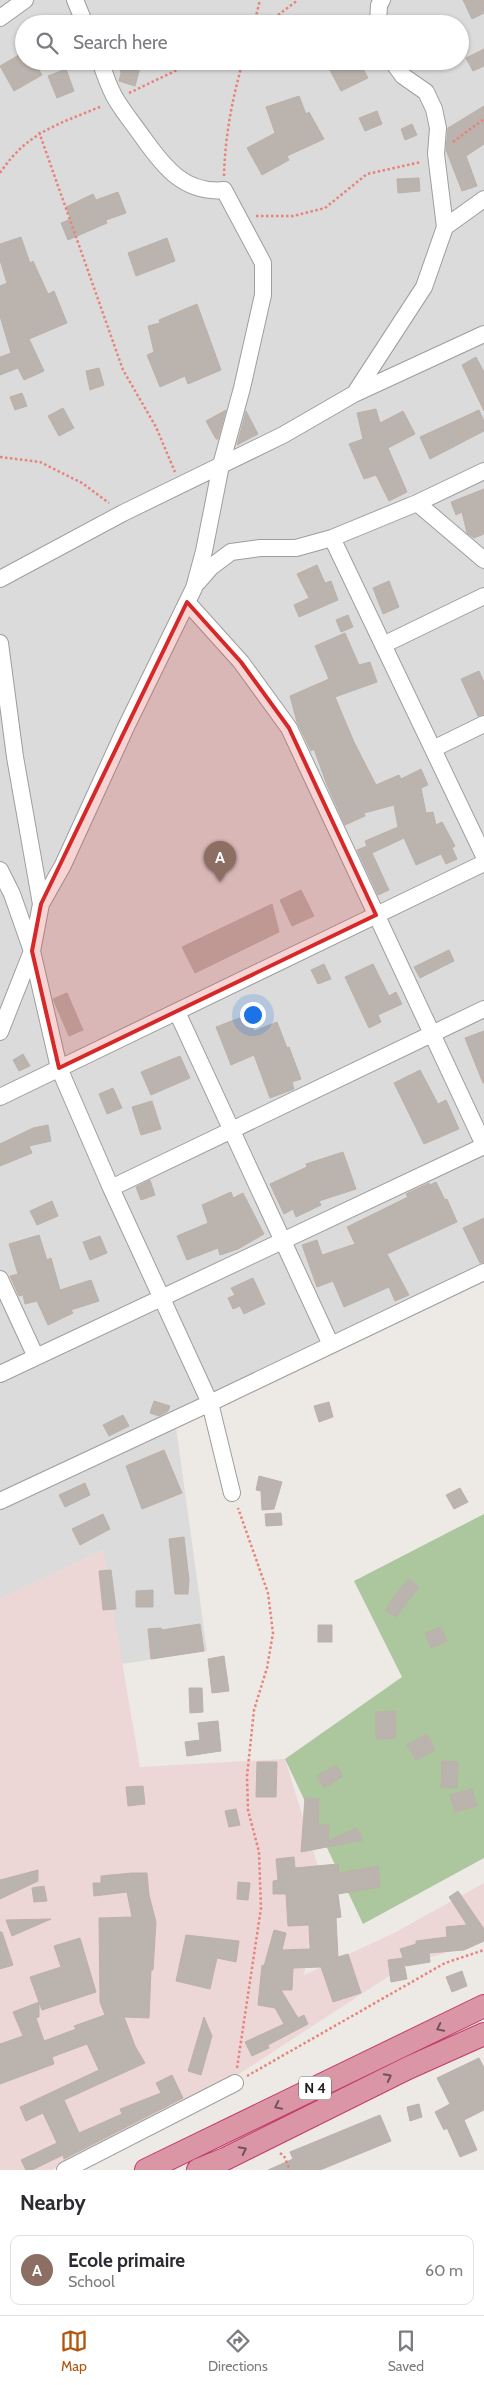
<!DOCTYPE html>
<style>
body{margin:0;font-family:Cabin,sans-serif;background:#f7f7f7;color:#2b2b33}
.you{position:absolute;left:252px;top:1014px;width:18px;height:18px;margin:-12px;border:4px solid #fff;border-radius:50%;background:#1a73e8;box-shadow:0 0 0 8px #1a73e833}
.badge{display:grid;place-items:center;width:32px;height:32px;border-radius:50%;background:#b45309;color:#fff;font-size:16px;font-weight:700}
.pin{position:absolute;translate:-50% -41px;filter:drop-shadow(0 1px 2px #0008)}
.pin::after{content:'';position:absolute;top:26px;width:18px;height:15px;background:inherit;clip-path:polygon(0 0,100% 0,50% 100%)}
.list{margin:0;padding:0;list-style:none}
h2{display:flex;justify-content:space-between;align-items:center;height:65px;margin:0;padding:0 20px;font-size:21px}
h2 small{font-size:16px;font-weight:400;color:#7c7c81}
.list li{display:grid;grid-template-columns:32px 1fr auto;gap:15px;align-items:center;box-sizing:border-box;height:70px;margin:0 10px 10px;padding:0 10px;border:1px solid #e1e1e2;border-radius:10px}
.list b{display:block;font-size:19px;white-space:nowrap}
.list p{margin:0;font-size:16px;white-space:nowrap;color:#7c7c81}
.list em{font-size:16px;font-style:normal;color:#7c7c81}
.icon{flex:none;width:28px;height:28px;fill:none;stroke:currentColor;stroke-width:2;stroke-linecap:round;stroke-linejoin:round}
.map{position:relative;flex:none;width:484px;height:2170px;overflow:hidden}
.search{position:absolute;background:#fff;box-shadow:0 1px 4px #0004;left:15px;right:15px;top:15px;height:55px;display:flex;align-items:center;gap:12px;box-sizing:border-box;padding:0 18px;border-radius:28px;color:#7c7c81;font-size:19px}
.sheet{height:145px;background:#fff}
nav{display:flex;justify-content:space-around;align-items:center;box-sizing:border-box;height:70px;border-top:1px solid #e1e1e2;background:#fff;font-size:14px;color:#7c7c81}
nav a{display:grid;justify-items:center;gap:2px}
nav .on{color:#b45309}
.map>svg:first-child{display:block}
</style>
<div class="map">
<svg width="484" height="2170" viewBox="0 0 484 2170">
<rect width="100%" height="100%" fill="#edeae5"/>
<path fill="#dbdbdb" fill-rule="evenodd" d="M0,0h484v1274l-309,146 32,231 -85,13 -19,-114 -103,49zM24,24h436v37h-436z"/>
<path fill="#ecd6d6" d="M103,1550l37,217 145,-8 35,114 -16,102 92,-43 88,-49v48l-39,22 -36,10 -179,117 -179,90h-51v-571z"/>
<path fill="#acc79e" d="M484,1514v344l-121,66 -78,-165 117,-82 -48,-96z"/>
<path fill="#bab3ae" stroke="#bdb1a9" d="M463,0h21v13l-12,6z
M484,49v17l-11,5 -7,-13z
M24,52v9h10l8,14 -28,16 -14,-25z
M117,61h25l-7,25 -16,-5 2,-8z
M325,61h34l9,17 -27,13z
M66,69l8,22 -17,7 -9,-22z
M299,96l7,18 3,-2 15,27 -37,17 2,4 -27,15 -15,-27 28,-15 -9,-26z
M484,106v38l-18,12 11,30 -15,5 -16,-41 2,-22z
M377,111l5,13 -17,7 -6,-13z
M412,124l5,11 -12,5 -4,-11z
M419,178l1,13 -22,2 -1,-14z
M118,192l8,21 -20,7 1,3 -39,17 -7,-17 10,-4 -5,-12 27,-13 3,6z
M21,237l9,26 3,-2 15,33 6,-3 13,32 -38,16 15,32 -20,9 -6,-12 -18,7v-18l11,-4 -11,-37v-30l7,-3 -7,-23v-16z
M167,238l8,23 -39,15 -8,-23z
M197,304l24,66 -33,14 -3,-8 -25,11 -13,-32 7,-3 -6,-26 12,-3 -1,-3z
M476,357l8,15v39l-22,-46z
M99,368l5,17 -14,5 -4,-19z
M22,393l5,13 -12,4 -5,-13z
M63,408l11,20 -15,8 -11,-20z
M376,409l4,14 23,-12 12,23 -27,14 19,44 -18,9 -13,-26 -12,4 -15,-35 14,-5 -6,-26z
M226,410l-8,29h-2l-10,-18z
M479,410l5,11v10l-54,28 -10,-22z
M246,411l12,23 -21,11z
M484,489v45l-10,4 -7,-5 -5,-21 -6,3 -5,-13z
M317,565l8,18 6,-2 7,19 -39,17 -5,-12 15,-7 -12,-24z
M389,581l10,26 -16,7 -10,-26z
M348,615l5,12 -12,5 -5,-12z
M345,633l14,32 11,-3 7,20 -42,15 19,45 22,43 23,-10 2,4 20,-10 7,16 -7,3 5,25 7,-1 3,13 6,-3 13,24 -3,2 5,11 -11,5 -5,-10 -25,11 -12,-27 -32,15 17,37 -11,5 -21,-45 10,-4 -2,-5 33,-14 -4,-22 -30,8 1,3 -20,9 -18,-40 -13,-36 -3,2 -14,-29 -7,-26 39,-17 -14,-33z
M479,671l5,11v32l-6,2 -17,-37z
M301,890l13,26 -22,10 -12,-26z
M272,904l7,28 -84,41 -13,-26z
M449,950l5,11 -34,17 -6,-11z
M324,964l7,15 -13,5 -7,-14z
M373,964l16,32 7,-4 6,12 -24,11 3,7 -12,6 -24,-51z
M67,993l16,37 -14,6 -16,-37z
M247,1015l7,16 23,-9 10,26 2,-1 12,32 -9,3 2,7 -24,9 -16,-43 -23,10 -15,-38z
M484,1031v52h-1l-18,-45z
M23,1054l7,12 -11,5 -6,-11z
M180,1056l10,22 -39,17 -10,-23z
M420,1070l18,34 8,-4 13,29 -35,15 -30,-61z
M113,1088l9,20 -15,6 -8,-20z
M152,1101l9,28 -20,6 -9,-28z
M48,1125l3,16 -22,5 3,7 -32,13v-22l33,-16z
M343,1152l13,37 -37,12 2,4 -25,12 -3,-8 -9,5 -14,-30 37,-17 -1,-3z
M150,1180l5,15 -14,5 -5,-13z
M436,1182l9,18 2,-1 10,23 -70,32 22,41 -14,6 -6,-14 -45,20 -11,-26 -16,6 -15,-42 15,-5 5,15 33,-11 -8,-17 61,-30 -2,-3 23,-11 1,2z
M231,1192l2,6 10,-5 21,41 -26,15 -18,6 -2,-7 -31,12 -10,-24 31,-13 -6,-18z
M52,1201l6,15 -21,9 -7,-14z
M484,1218v44l-4,1 -17,-35z
M39,1235l8,25 4,-2 9,32 31,-10 8,21 -28,9 2,3 -25,12 -11,-24 -12,3 -2,-9 -4,1 -9,-20 8,-2 -9,-30z
M100,1236l7,17 -17,7 -7,-18z
M253,1278l12,26 -21,10 -4,-8 -7,3 -5,-11 7,-3 -4,-7z
M154,1401l16,5 -2,5 -9,5 -9,-3z
M329,1402l4,15 -14,5 -5,-16z
M123,1415l6,11 -20,10 -6,-11z
M164,1450l18,43 -40,16 -16,-43z
M259,1476l23,6 -8,27 -12,1 -1,-19 -5,-1z
M85,1483l5,12 -25,12 -6,-12z
M460,1488l8,14 -14,7 -8,-14z
M281,1513l1,12 -16,1 -1,-12z
M103,1514l7,15 -30,16 -8,-16z
M184,1537l5,43 -1,14h-13l-6,-55z
M111,1570l5,39 -13,1 -4,-39z
M409,1579l10,8 -23,30 -10,-6 5,-11z
M153,1590v17h-17v-16z
M200,1624l4,27 -53,8 -3,-30 13,-1 1,2z
M318,1625h14v17h-14z
M441,1627l6,14 -16,7 -6,-15z
M224,1656l5,35 -17,2 -4,-34z
M189,1688h13l1,24 -13,1z
M395,1711l1,27 -20,1v-27z
M218,1721l3,30 -34,5 -2,-14 15,-2 -2,-17z
M427,1734l8,16 -19,10 -9,-15z
M442,1761l16,1 -1,26 -16,-1z
M257,1762h20l-1,35h-20z
M336,1765l7,11 -19,12 -7,-12z
M143,1786l2,18 -17,2 -2,-19z
M472,1789l5,17 -22,6 -5,-17z
M305,1798l14,1 -1,26h11l-1,16 29,-13 6,12 -62,12z
M236,1809l4,16 -11,2 -4,-16z
M294,1857l1,11 43,-4 1,9 39,-7 2,21 -42,7 3,23 -5,1 2,39 10,-3 13,39 -28,9 -12,-35 -28,1 -1,22h-11l17,28 6,-3 4,9 -40,21 1,3 -17,8 -7,-14 39,-18 -9,-16 -17,-3 4,-40 2,1 10,-36 12,3 -4,17 28,-1 -1,-24 -21,1 -2,-32h-13v-13l5,-1 -2,-21z
M38,1870v11l-38,18v-19z
M132,1873h15l2,22 7,27 -3,48h-2l-2,48 -25,-1 11,29 10,17 -81,37 15,33 43,-19 -2,-5 41,-16 -5,-10 16,-8 11,23 -119,61 -1,-4 -31,15h-6l-5,-10 36,-17 -14,-30 -17,8 -6,-14 79,-37 -12,-26 -35,13 2,7 -54,20v-40l23,-8 -10,-24 26,-10 -9,-25 31,-10 -7,-21 26,-8 16,54 -54,18 -3,-8v15l-3,1 8,23 32,-12 -2,-3 31,-11 -5,-13 -1,-84 33,-1 -5,-25 -33,4 -1,-13h8v-7z
M238,1882l12,1 -2,17 -11,-1z
M44,1886l3,15 -13,1 -2,-14z
M458,1891l26,38v12l-20,9 -35,3 1,9 -24,4 -6,-17 16,-5v-3l31,-4 -1,-10 21,-2 -18,-28z
M51,1919l-39,17 -6,-16z
M0,1932h2l11,33 -13,4z
M186,1935l53,6 -3,21 -19,-4 -7,31 -34,-8z
M403,1958l4,21 -16,3 -3,-22z
M462,1971l5,15 -15,6 -6,-15z
M204,2017l8,19 -11,39 -13,-4z
M479,2058l5,10v42l-20,10 13,30 -17,7 -13,-29 -3,2 -9,-18 15,-8 -13,-26z
M419,2104l3,13 -12,4 -3,-14z
M380,2115l11,26 -71,29h-52l25,-11 -3,-7z"/>
<g fill="none" stroke-linecap="round" stroke-linejoin="round">
<defs>
<path id="minor" d="M75,0l10,24
M0,18l25,-18
M378,24l1,-19 3,-5
M445,227l39,-28
M355,393l69,-106 21,-60 -9,-73 2,-26 -4,-19 -8,-17 -23,-16 -11,-15
M417,503l67,57
M332,538l152,318
M0,579l123,-66 160,-78 71,-41 130,-60
M198,582l13,-15 20,-15 29,-4h36l36,-10 85,-35 67,-32
M187,602l54,60 48,66 195,417
M0,643l15,114 26,147
M383,645l101,-49
M433,749l51,-25
M0,870l12,24 20,57 27,117 52,120 99,215 22,90
M177,1012l154,333
M0,1032l32,-81 9,-47 22,-39 64,-140 67,-137 10,-37 17,-86 21,-77 21,-93v-32l-39,-73c-39,4 -60,-23 -80,-51 -9,-13 -19,-25 -27,-38 -8,-12 -12,-27 -17,-40
M0,1097l484,-234
M111,1188l373,-179
M0,1279l36,78
M0,1374l484,-228
M0,1501l210,-98 274,-131
M65,2170l170,-87"/>
<path id="highway" d="M146,2170l338,-164
M198,2170l27,-11 183,-91 76,-34"/>
</defs>
<use href="#minor" stroke="#9e9e9e" stroke-width="18"/>
<use href="#highway" stroke="#c33a6d" stroke-width="24"/>
<path stroke="#e8837b" stroke-width="2.5" stroke-dasharray="2.5 2.5" stroke-linecap="butt" d="M254,24l6,-24
M266,24l32,-24
M129,93l67,-32
M39,132l84,238 33,57 19,45
M453,142l31,-23
M0,173c27,-41 59,-49 102,-67
M224,176c1,-39 8,-77 19,-115
M256,216h37l32,-8 42,-34 54,-12
M0,457l40,5 42,21 27,20
M237,2068l24,-160 -2,-56 -11,-42 -1,-34 7,-66 13,-42 6,-35 -5,-40 -30,-85
M247,2076l198,-113 39,-13
M280,2153l4,3 6,14"/>
<use href="#minor" stroke="#fff" stroke-width="16"/>
<use href="#highway" stroke="#db96a5" stroke-width="22"/>
</g>
<defs><path id="oneway-chevron" d="M-2-3.5L2.5 0L-2 3.5" fill="none" stroke-width="1.6" stroke-linecap="round" stroke-linejoin="round" transform="scale(1.25)"/></defs>
<g stroke="#72535a">
<use href="#oneway-chevron" transform="translate(440 2028) rotate(154)"/>
<use href="#oneway-chevron" transform="translate(388 2077) rotate(-27)"/>
<use href="#oneway-chevron" transform="translate(278 2106) rotate(154)"/>
<use href="#oneway-chevron" transform="translate(243 2150) rotate(-27)"/>
</g>
<path fill="#d62828" fill-opacity="0.2" stroke="#d62828" stroke-width="4" stroke-linejoin="round" d="M187,602l54,60 48,66 87,187 -317,153 -27,-117 9,-47z"/>
<g text-anchor="middle" stroke-width="4" stroke-linejoin="round" paint-order="stroke">
<rect fill="#fff" stroke="#616161" stroke-width="1" x="299" y="2076.5" width="32" height="23" rx="4"/>
<g font-size="14" font-weight="bold" fill="#1d1d1d">
<text x="315" y="2093">N 4</text>
</g>
</g>
</svg>
<div class="you"></div>
<div class="pin badge" style="left:220px;top:882px;background:#8d6e63">A</div>
<div class="search"><svg class="icon" aria-label="search" viewBox="0 0 24 24"><circle cx="10" cy="10" r="6"/><path d="M15 15l6 6"/></svg>Search here</div>
</div>
<section class="sheet">
<h2>Nearby<small></small></h2>
<ul class="list">
<li><span class="badge" style="background:#8d6e63">A</span><div><b>Ecole primaire</b><p>School</p></div><em>60 m</em></li>
</ul>
</section>
<nav>
<a class="on"><svg class="icon" aria-label="map" viewBox="0 0 24 24"><path d="M3 6l6-2 6 2 6-2v14l-6 2-6-2-6 2zM9 4v14M15 6v14"/></svg>Map</a>
<a><svg class="icon" aria-label="directions" viewBox="0 0 24 24"><path d="M12 3l9 9-9 9-9-9zM9 14v-3h6M13 9l2 2-2 2"/></svg>Directions</a>
<a><svg class="icon" aria-label="saved" viewBox="0 0 24 24"><path d="M7 4h10v16l-5-4-5 4z"/></svg>Saved</a>
</nav>
